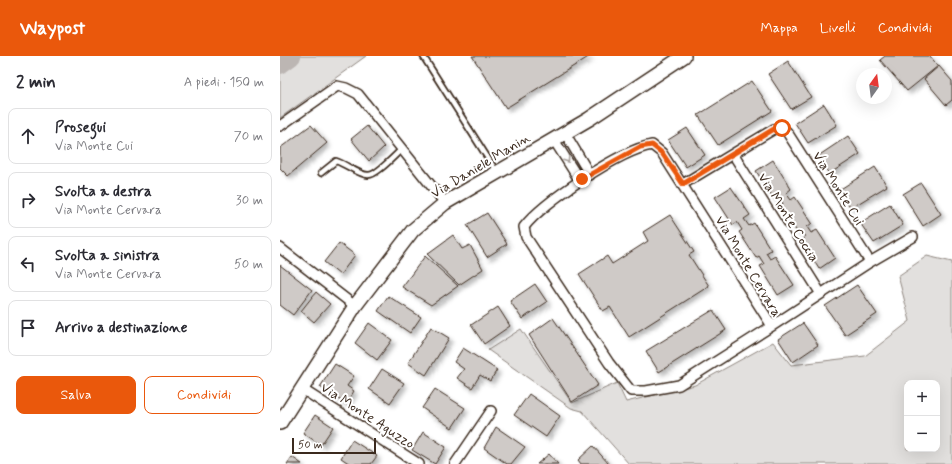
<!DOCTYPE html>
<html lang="it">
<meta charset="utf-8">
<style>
body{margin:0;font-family:Mynerve,sans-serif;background:#f7f7f7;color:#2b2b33}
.controls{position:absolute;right:12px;bottom:12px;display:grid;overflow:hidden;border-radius:8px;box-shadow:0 4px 16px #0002}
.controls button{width:36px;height:36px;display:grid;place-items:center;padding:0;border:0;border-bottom:1px solid #e1e1e2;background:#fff;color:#2b2b33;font:20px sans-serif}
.compass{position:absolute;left:576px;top:12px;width:36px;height:36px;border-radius:50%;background:#fff;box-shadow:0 4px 16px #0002;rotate:14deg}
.scale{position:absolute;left:12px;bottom:10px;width:84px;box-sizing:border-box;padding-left:4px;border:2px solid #3b2a1e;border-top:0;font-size:11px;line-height:14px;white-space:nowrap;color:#3b2a1e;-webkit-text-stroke:3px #fff;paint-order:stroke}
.stop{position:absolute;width:12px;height:12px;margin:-9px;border:3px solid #ea580c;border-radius:50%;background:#fff}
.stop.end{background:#ea580c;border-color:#fff;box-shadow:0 1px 4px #0008}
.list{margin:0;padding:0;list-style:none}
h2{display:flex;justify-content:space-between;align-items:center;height:52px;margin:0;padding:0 16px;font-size:17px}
h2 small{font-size:13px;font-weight:400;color:#7c7c81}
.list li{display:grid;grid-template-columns:26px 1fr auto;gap:12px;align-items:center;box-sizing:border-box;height:56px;margin:0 8px 8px;padding:0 8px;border:1px solid #e1e1e2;border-radius:8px}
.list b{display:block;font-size:15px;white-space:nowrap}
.list p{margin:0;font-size:13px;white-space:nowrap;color:#7c7c81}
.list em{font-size:13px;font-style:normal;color:#7c7c81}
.actions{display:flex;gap:8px;padding:12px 16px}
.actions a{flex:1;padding:9px 0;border:1px solid #ea580c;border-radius:8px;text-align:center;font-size:14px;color:#ea580c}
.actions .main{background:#ea580c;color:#fff}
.icon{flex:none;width:22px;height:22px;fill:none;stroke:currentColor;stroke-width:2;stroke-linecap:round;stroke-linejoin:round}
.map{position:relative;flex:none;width:672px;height:408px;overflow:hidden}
header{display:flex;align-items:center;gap:24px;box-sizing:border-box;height:56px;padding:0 20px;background:#ea580c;color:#fff}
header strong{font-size:19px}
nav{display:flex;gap:22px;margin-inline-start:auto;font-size:14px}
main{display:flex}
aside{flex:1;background:#fff}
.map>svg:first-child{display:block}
</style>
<header>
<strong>Waypost</strong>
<nav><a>Mappa</a><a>Livelli</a><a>Condividi</a></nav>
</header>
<main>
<aside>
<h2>2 min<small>A piedi · 150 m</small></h2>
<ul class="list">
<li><svg class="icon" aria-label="ahead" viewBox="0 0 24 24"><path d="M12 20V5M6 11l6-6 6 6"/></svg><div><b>Prosegui</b><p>Via Monte Cui</p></div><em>70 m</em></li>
<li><svg class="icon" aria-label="right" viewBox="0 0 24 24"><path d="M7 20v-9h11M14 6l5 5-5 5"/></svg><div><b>Svolta a destra</b><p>Via Monte Cervara</p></div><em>30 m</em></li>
<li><svg class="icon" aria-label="left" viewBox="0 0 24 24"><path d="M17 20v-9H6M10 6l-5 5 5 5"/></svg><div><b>Svolta a sinistra</b><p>Via Monte Cervara</p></div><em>50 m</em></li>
<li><svg class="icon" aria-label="arrive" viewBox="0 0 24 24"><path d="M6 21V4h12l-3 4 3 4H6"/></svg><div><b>Arrivo a destinazione</b></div></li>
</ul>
<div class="actions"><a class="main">Salva</a><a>Condividi</a></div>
</aside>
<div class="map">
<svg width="672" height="408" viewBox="0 0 672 408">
<defs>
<filter id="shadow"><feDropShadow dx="3.5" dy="3.5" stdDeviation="2" flood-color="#0004"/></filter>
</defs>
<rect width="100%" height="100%" fill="#fff"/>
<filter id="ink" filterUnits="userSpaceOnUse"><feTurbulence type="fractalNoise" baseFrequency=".025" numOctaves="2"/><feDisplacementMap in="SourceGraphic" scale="8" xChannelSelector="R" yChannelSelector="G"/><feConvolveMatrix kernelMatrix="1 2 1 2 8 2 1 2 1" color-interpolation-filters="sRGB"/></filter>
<g filter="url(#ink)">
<path fill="#e2e0de" stroke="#8e857e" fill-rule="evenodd" d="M0,0h86l-86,62z
M647,200l25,6v202h-323l-47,-53 -11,-3 -83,-58 33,-21 51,74 45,-20 9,19 69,-17 78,-43 18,23 74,-9 45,-35 -12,-45zM627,327h30v66h-30z"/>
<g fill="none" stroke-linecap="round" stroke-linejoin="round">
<path stroke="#bcb6b3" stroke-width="20" d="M0,8l11,-8"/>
</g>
<path fill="#cfcac7" stroke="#3b2a1e" filter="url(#shadow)" d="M192,0h118l-84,52z
M605,0h45l8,10 -31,25 -27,-31z
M508,5l23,36 -20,12 -23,-35z
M659,10l13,15v19l-6,5 -22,-26z
M472,25l20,30 -54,34 -20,-30z
M544,48l13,21 -29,18 -13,-20z
M31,69l16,18 -39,33 -8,-8v-20z
M87,70l17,21 -15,14 -18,-22z
M407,72l18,27 -19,12 -18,-27z
M568,80l12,18 -31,20 -11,-18z
M493,104l18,29 -5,4 5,7 4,-3 17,26 -5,4 4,6 6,-3 18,28 -16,11 -18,-29 4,-3 -4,-7 -4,2 -17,-26 3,-2 -4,-8 -5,3 -18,-28z
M595,111l12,19 -36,22 -12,-18z
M641,127l20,31 -18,12 -20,-32z
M451,131l19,28 -6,4 5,7 5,-3 17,27 -5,3 4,6 5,-3 19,29 -16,10 -18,-29 4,-2 -5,-8 -3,2 -17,-26 3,-2 -5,-8 -4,3 -18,-28z
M610,148l13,21 -29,18 -14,-20z
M207,157l20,31 -20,13 -20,-32z
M390,159l24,37 -5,3 20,31 -80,51 -19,-30 -7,4 -24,-37 28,-18 5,8 36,-23 -5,-9z
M173,179l9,14 8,-4 13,24 -24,16 -32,-31z
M59,187l16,12 -15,20 -16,-13z
M145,200l33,30 -27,19 -29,-18z
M0,209l32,25 -19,25 -13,-10z
M255,228l12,18 -25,17 -12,-18z
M577,229l20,29 -32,21 -20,-29z
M36,236l14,12 -16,18 -13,-11z
M108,240l33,21 -11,16 -32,-22z
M218,251l12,19 -26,18 -13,-19z
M433,254l13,20 -67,42 -13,-21z
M273,262l45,67 -26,17 -43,-67z
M89,267l23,17 -15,20 -22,-17z
M523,267l15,22 -25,17 -15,-23z
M151,271l18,11 -23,37 -18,-12z
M183,292l34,22 -7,11 -10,-6 -8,13 -15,-10 7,-9 -10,-7z
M55,308l19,12 -7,10 7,5 -8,13 -26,-17z
M102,313l22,14 -14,20 -21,-14z
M155,333l30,19 -13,20 -30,-20z
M249,338l31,22 -14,21 -32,-22z
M35,359l18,12 -12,18 -18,-12z
M216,371l29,20 -14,17h-4l-23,-16z
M143,376l23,15 -11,17 -23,-14z
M72,384l25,16 -6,8h-21l-9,-6z
M313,390l16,18h-28l-3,-4z
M269,398l9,10h-21z
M12,401l10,7h-15z"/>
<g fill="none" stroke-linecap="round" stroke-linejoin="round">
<defs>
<path id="lane" d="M143,0l73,115
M41,117l15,-12c10,3 23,14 32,14 8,1 27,-20 34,-26"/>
<path id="street" d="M0,70l57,-40 9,2 12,6 87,109
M285,77l25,42
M274,84l26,41
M372,89l10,8 110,173 -93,59 -33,6h-15l-22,-28 -83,-126 -2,-10c19,-25 97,-77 128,-82z
M453,98l88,140
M403,128l91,-55 8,-1 5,4 83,130 -98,64
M0,192l75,58
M590,206l43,-25
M22,333l117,75
M175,408l36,-53"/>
<path id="secondary" d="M0,367l75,-117 58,-76 32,-27 144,-84 95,-63"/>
</defs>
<use href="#lane" stroke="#3b2a1e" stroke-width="8"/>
<use href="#street" stroke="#3b2a1e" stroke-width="12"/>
<use href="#secondary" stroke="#3b2a1e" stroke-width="16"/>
<use href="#lane" stroke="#fff" stroke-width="4.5"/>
<use href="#street" stroke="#fff" stroke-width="9"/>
<use href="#secondary" stroke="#fff" stroke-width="13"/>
</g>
<defs><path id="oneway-chevron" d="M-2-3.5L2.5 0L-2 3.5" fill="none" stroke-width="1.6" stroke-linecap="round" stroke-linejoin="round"/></defs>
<use stroke="#a79f9a" href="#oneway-chevron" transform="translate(287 104) rotate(57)"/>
</g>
<g fill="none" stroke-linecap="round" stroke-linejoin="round" filter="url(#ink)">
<path stroke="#ea580c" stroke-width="5" d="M302,123l58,-32 12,-2 10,8 21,31 91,-55 8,-1"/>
</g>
<g text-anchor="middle" stroke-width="4" stroke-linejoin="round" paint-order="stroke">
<g font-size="14" fill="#3b2a1e" stroke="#fff">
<text transform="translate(200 109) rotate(-31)" y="5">Via Daniele Manin</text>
<text transform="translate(559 132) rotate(58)" y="5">Via Monte Cui</text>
<text transform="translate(509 161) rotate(58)" y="5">Via Monte Coccia</text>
<text transform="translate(469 210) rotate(59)" y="5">Via Monte Cervara</text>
<text transform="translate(88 359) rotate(33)" y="5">Via Monte Aguzzo</text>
</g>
</g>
</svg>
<div class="controls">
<button>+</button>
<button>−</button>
</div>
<svg class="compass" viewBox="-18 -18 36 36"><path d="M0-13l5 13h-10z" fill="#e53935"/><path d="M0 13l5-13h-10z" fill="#7c7c81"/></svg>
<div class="scale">50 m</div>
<div class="stop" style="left:502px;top:72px"></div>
<div class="stop end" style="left:302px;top:123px"></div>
</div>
</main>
